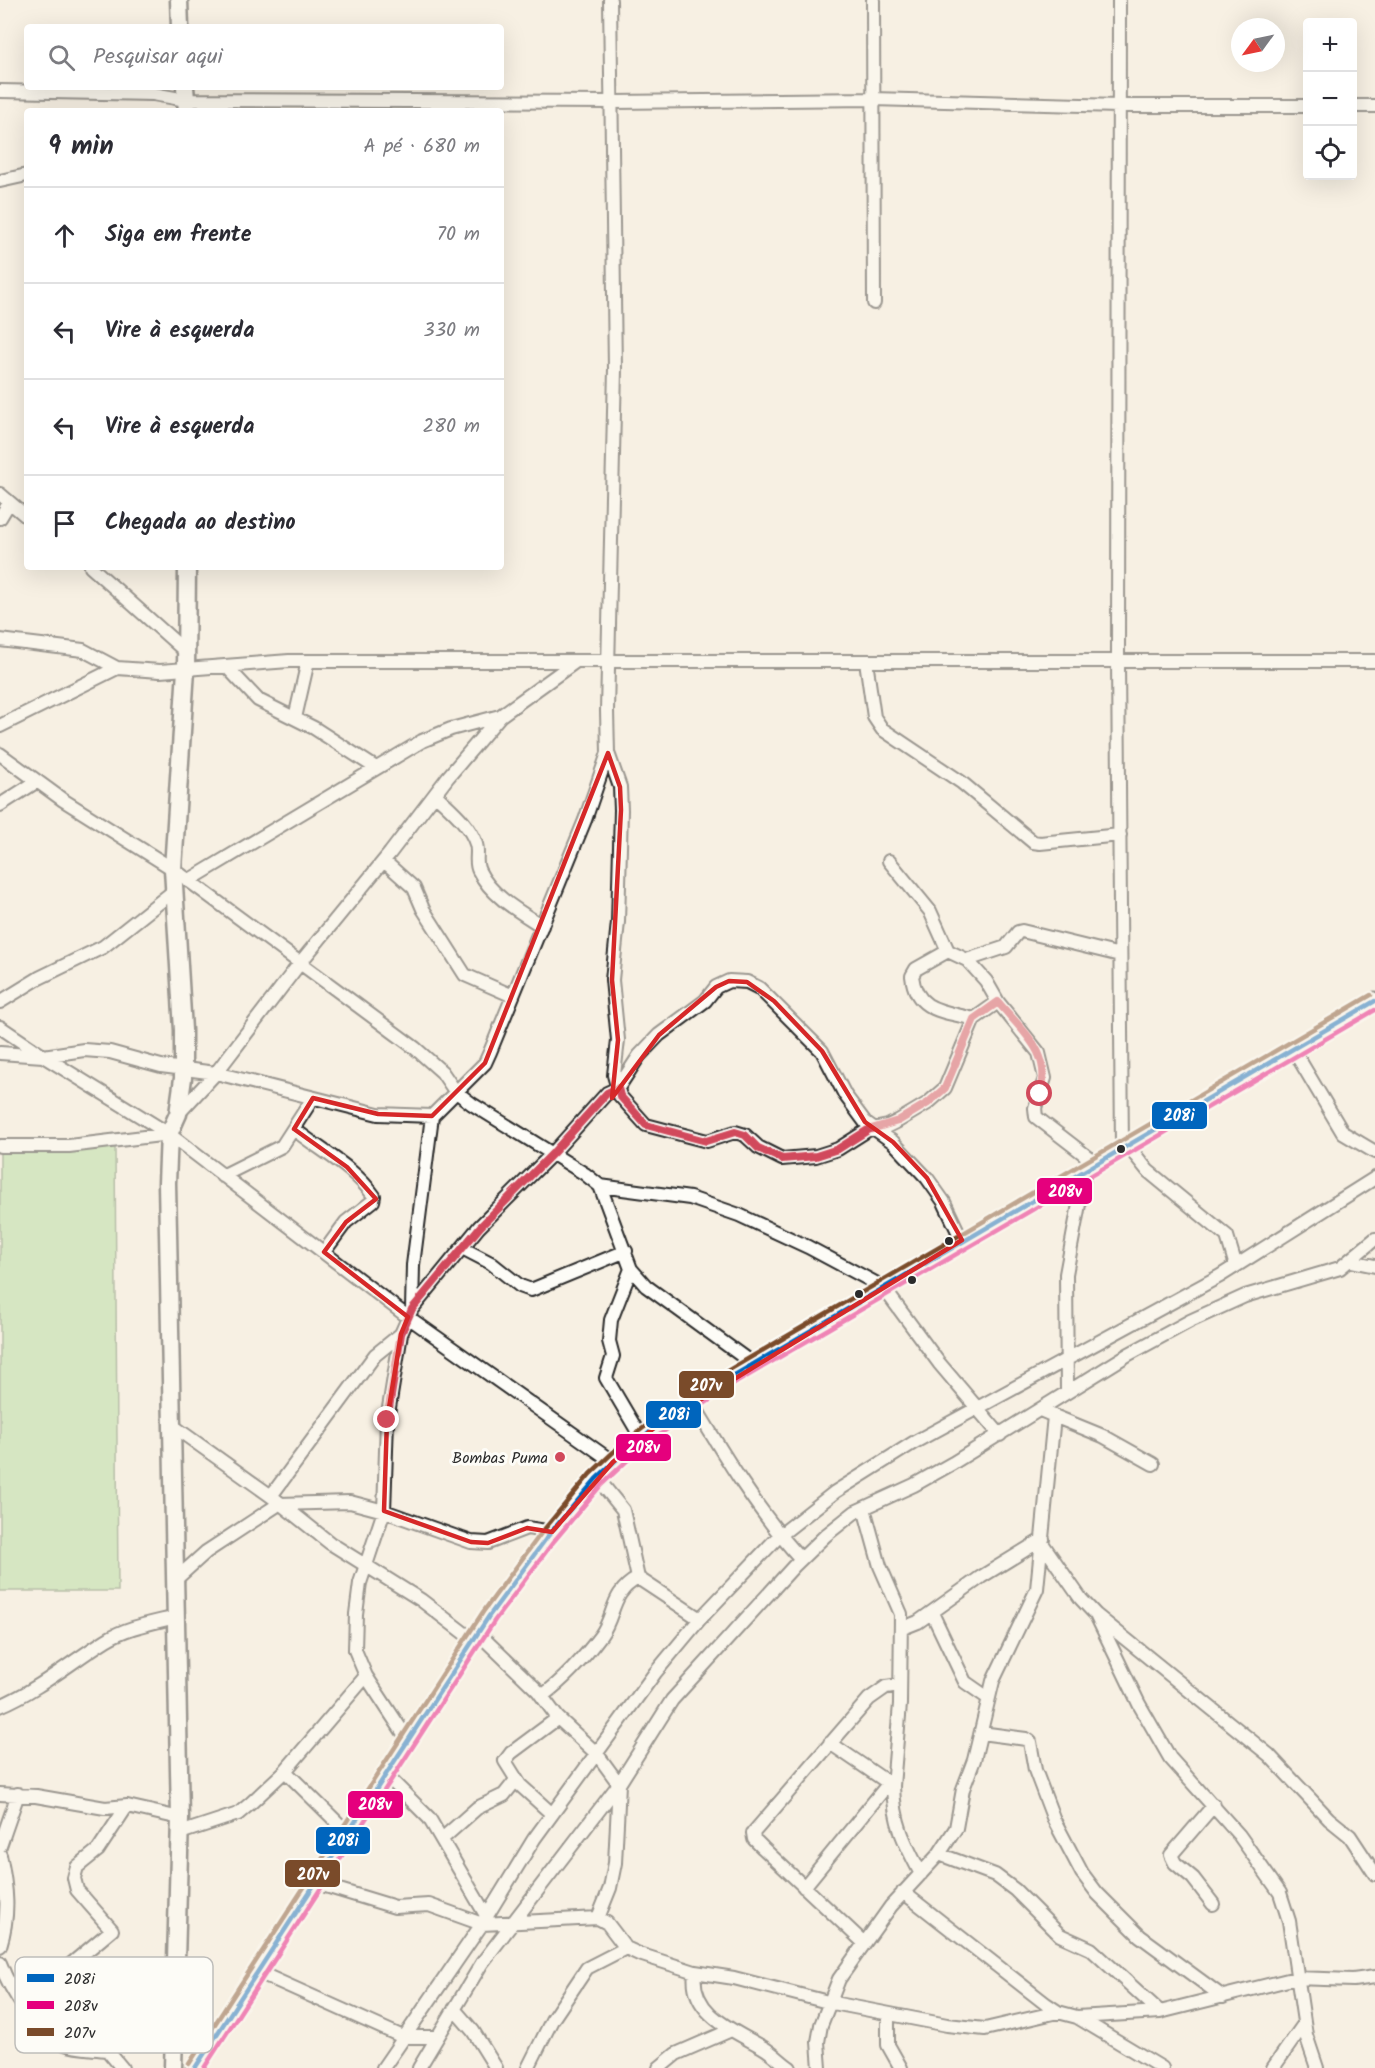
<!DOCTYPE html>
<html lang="pt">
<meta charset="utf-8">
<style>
body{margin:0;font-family:Kalam,sans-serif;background:#f2f2f3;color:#2b2b33}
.controls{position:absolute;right:18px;top:18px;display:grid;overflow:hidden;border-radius:6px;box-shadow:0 6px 24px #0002}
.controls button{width:54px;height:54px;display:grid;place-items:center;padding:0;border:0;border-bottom:2px solid #e1e1e2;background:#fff;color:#2b2b33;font:30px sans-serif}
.compass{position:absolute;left:1231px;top:18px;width:54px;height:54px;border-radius:50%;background:#fff;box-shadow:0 6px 24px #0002;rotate:237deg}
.stop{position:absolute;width:18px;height:18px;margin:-14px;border:4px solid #d1495b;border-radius:50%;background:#fff}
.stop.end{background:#d1495b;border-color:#fff;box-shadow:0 2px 6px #0008}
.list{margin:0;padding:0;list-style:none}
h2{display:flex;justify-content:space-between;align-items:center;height:78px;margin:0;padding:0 24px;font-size:26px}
h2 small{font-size:20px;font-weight:400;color:#7c7c81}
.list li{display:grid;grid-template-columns:39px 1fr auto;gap:18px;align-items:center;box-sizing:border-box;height:96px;padding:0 24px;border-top:2px solid #e1e1e2}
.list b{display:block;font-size:22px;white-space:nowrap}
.list em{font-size:20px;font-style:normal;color:#7c7c81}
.icon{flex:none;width:33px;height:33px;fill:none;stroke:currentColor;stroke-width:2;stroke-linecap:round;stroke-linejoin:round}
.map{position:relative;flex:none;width:1375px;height:2068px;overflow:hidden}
.search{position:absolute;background:#fff;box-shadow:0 6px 24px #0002;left:24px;top:24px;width:480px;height:66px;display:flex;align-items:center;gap:15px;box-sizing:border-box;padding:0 21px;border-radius:6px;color:#7c7c81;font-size:22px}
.panel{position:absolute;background:#fff;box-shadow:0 6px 24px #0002;left:24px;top:108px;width:480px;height:462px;border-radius:6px}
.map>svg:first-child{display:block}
</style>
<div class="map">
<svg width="1375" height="2068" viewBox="0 0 1375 2068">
<rect width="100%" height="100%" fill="#f7f0e3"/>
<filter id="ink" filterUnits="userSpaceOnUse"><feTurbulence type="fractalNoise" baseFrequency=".0167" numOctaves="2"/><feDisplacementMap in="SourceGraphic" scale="12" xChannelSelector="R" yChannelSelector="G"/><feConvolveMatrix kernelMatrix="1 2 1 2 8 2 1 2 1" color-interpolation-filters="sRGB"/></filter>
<g filter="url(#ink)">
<path fill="#adda99" stroke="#6c8262" stroke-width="1.5" d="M0,1146h115l3,445h-118z"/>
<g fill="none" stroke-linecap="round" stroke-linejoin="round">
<defs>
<path id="street" d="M873,0l1,303
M1119,0l-1,661 4,489
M0,91l153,3 33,6 428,2 259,-3 245,7h190
M1352,106h23
M0,181l27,-6
M0,494l27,23
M0,518l9,-15
M91,567l94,84
M0,640l83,10 34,18 43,3 129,-10h1086
M866,661l8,56 8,12 79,53 72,60 7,1 80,-8
M226,666l32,34 56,28 62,40
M295,718l13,-57
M0,726l117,-58
M608,753l12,34 1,23 -3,112 -6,58 6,60 -4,35 6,21 26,29 61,16 28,-9 10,3 13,12 24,12 34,-3 22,-7 30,-19 20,-4 10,-5 30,-18 17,-15 29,-69 24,-17
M0,754l63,46 110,69 184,136 58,43 27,24 13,19 17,13 113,70 15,12 31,83 15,17 107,78
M435,794c14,14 35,30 41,50 3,9 -2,18 3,27 12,25 41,41 63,55
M0,805l36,-23
M384,861l30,27 9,21 42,66 48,21
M889,861l41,50 18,40 19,9 19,21 12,21 41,51 6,25 -10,30 1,9 61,47
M188,881l234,-140 29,-12 49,-13
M948,951l-32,18 -4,7c4,36 32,35 62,43
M967,960l39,-13 12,-15 4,-1 98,24
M0,1002l39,-24 64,-31 72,-57
M0,1027l43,29 41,-6 26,2 51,14 55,7 162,41 54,2 53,-53 5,-11 95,-232 23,-67 -1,-42 8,-342 -5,-369
M1293,1049l50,84 32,19
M0,1053l43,3 126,78 239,183 205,145
M178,1114l38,-41 84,-110 90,-110 58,-76 52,-61 75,-54
M294,1129c27,22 60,38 80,67l-1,5 -27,21 -22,30
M0,1146h69l100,-12
M1128,1146l20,25 79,65 9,30
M222,1176l60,-30 31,-48
M600,1186l90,12 49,17 69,32 75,40 56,76 61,72
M462,1248l29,15 29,23 11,4 95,-39
M1351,1261l24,5
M631,1269l-20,51 -2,21 4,15 -7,22 36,61
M412,1309l1,-44 19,-149
M1067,1391l-1,-117 19,-102
M692,1402c33,55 66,110 109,157
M1054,1416l49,20 50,28
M173,1426l98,70 59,47 91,57 52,40
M598,1479l25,31 15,68
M271,1496l104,-141 26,-21
M864,1508l16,58 21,48 -1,90 -7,82
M1042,1543l39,56 15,16 173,140 60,64 21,17 25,38
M638,1578l62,41
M175,1580l31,-28 73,-48 71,-2 34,9 87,31 17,1 39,-15 25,4
M932,1613l33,69 23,16
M1096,1615l43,89 31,54 69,77 41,58 9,28 17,114 11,33
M903,1628l15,-6 63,-45 62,-38
M478,1633l60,58 20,27 39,36 22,30 -4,79 -5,25 -12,30
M542,1696c23,-17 42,-38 59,-61 15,-21 9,-42 37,-57
M0,1706c38,-16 71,-44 106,-66 21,-13 46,-17 70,-23
M981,1733l45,6 4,3 5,28 19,50 28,53 15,20 43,43 83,61
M408,1740l-42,-64 -11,-26 1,-36 4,-31 24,-72 3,-91 14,-86 11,-25 67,-82 74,-74 54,-60 11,-5 21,-32 20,-21 46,-34 11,-14 13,-6 18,1 12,6 63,63 23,44 20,27 28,20 34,36 17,24 18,38
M830,1743l63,43c1,37 11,56 28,88
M285,1771l63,62
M386,1775l43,43 58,99
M0,1794l36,2 69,12 22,-2 53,12
M552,1814l-32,-29 -15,-24 6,-8 47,-35
M180,1833l58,-19 13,-11 34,-32 81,-95
M442,1839l35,-31 27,-13 12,-15
M0,1846l18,-52
M939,1854l56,21 20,15 45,45 31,14 69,63
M0,1855c7,33 10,59 0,91
M316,1883l79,24 34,-2 53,19 116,-6 9,5 19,25 13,6 56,18 39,6 94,24 119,23 38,4 73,-17
M804,1887l85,-104
M903,1892l143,112 12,8 19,5 85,51
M1213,1904l-20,-26 -18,-15 -4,-8 43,-50
M863,1942l-100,-94 -9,-9 -1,-6 116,-134 17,-12 13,-2
M0,1963c10,27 37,71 65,81 13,5 29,4 42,6l15,18
M258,1972l145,65h34
M695,1972c-6,42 40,59 69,76 10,6 17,14 26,20
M58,1975l54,-45 -35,-40 -3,-12 3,-11 21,-17 29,-44
M454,2009l19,22 23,37
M888,2014v31l13,23
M1077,2017l83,-5 136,-34 57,2 22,-3
M383,2068l99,-144 52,-85 121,-166 45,-54 79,-83 56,-44 78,-49 307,-167 155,-98
M419,2068l63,-105 137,-179 53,-84 122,-134 32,-31 29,-23 59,-27 39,-22 176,-109 61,-33 55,-25 95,-28 35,-29
M528,2068l24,-48 35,-52 39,-20
M659,2068l17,-14 53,-23
M820,2068l-2,-26 3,-17 18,-46 52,-73 48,-52 17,-26 7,-39 11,-29 19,-79 44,-92 17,-173 -14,-6
M1273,2068l31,-44"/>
<path id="secondary" d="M179,0l1,27
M185,87l2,24
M173,2068l7,-250 -13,-635 2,-49 9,-20 5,-36v-48l-10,-161 13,-199 1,-103
M195,2068l294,-452c38,-52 77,-109 124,-154 36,-33 79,-60 120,-86l642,-375"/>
</defs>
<use href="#street" stroke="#2b2b2b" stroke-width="16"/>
<use href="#secondary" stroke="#2b2b2b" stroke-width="21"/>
<use href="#street" stroke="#fdfcf7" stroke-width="12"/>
<use href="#secondary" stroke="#fdfcf7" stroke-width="16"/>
<defs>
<path id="bus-1" d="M195,2068l294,-452 59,-80 48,-57 31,-29 44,-34 62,-40 642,-375"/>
<path id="bus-2" d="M204,2068l291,-448 59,-79 47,-56 31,-29 43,-33 62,-41 638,-372"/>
<path id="bus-3" d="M189,2064l294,-452 59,-80 48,-58 32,-30 45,-34 62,-40 642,-375"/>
</defs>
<use href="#bus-1" stroke="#fdfcf7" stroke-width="9"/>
<use href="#bus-2" stroke="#fdfcf7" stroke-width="9"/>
<use href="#bus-3" stroke="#fdfcf7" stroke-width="9"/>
<use href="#bus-1" stroke="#0065bd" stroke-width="4.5"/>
<use href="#bus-2" stroke="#e5007d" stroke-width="4.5"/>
<use href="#bus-3" stroke="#7a4b2a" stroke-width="4.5"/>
</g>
</g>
<g fill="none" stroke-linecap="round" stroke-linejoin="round" filter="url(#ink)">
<path stroke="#d1495b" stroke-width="8" d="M387,1420l14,-86 11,-25 68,-82 73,-74 54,-60 11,-5 2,8 26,29 60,16 29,-9 10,3 13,13 24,11 34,-3 22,-7 30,-19 30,-9 30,-18 17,-15 29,-69 24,-17c24,29 56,52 42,92"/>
</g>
<path d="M0 0H1375V2068H0ZM608,753l12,34 1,23 -9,170 6,60 -6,58 47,-63 57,-48 13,-6 18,1 27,19 48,50 43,71 28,20 34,36 35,62 -308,188 -41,34 -61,70 -25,-4 -39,15 -17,-1 -87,-31 3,-91 14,-86 7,-17 -84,-65 22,-30 30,-23 -29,-32 -53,-38 19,-31 65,16 54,2 53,-53z" fill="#f7f0e3" fill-opacity=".55" fill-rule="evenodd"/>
<path fill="none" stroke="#d62828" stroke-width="4.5" stroke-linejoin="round" d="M608,753l12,34 1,23 -9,170 6,60 -6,58 47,-63 57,-48 13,-6 18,1 27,19 48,50 43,71 28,20 34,36 35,62 -308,188 -41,34 -61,70 -25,-4 -39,15 -17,-1 -87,-31 3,-91 14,-86 7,-17 -84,-65 22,-30 30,-23 -29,-32 -53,-38 19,-31 65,16 54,2 53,-53z"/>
<g fill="#2b2b2b" stroke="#fdfcf7" stroke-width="2">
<circle cx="1121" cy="1149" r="5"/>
<circle cx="949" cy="1241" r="5"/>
<circle cx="912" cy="1280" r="5"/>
<circle cx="859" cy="1294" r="5"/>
</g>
<circle fill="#d1495b" stroke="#fdfcf7" stroke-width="2" cx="560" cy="1457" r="6"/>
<g text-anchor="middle" stroke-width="6" stroke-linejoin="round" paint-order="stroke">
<g font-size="16" fill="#2b2b2b" stroke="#fdfcf7" text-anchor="end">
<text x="548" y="1463">Bombas Puma</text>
</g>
</g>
<rect x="15" y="1957" width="198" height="96" rx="9" fill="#fdfcf7" stroke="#bebdba" stroke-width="1.5"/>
<rect x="27" y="1974" width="27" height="8" fill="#0065bd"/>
<rect x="27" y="2001" width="27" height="8" fill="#e5007d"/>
<rect x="27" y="2028" width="27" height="8" fill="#7a4b2a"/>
<g font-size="16" fill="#2b2b2b">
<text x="64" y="1984">208i</text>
<text x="64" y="2011">208v</text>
<text x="64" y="2038">207v</text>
</g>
<g stroke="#fdfcf7" stroke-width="2">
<rect x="1151" y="1101" width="57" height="29" rx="6" fill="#0065bd"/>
<rect x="1036" y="1177" width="57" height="28" rx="6" fill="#e5007d"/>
<rect x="678" y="1370" width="57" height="29" rx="6" fill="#7a4b2a"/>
<rect x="645" y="1400" width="57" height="29" rx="6" fill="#0065bd"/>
<rect x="615" y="1433" width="57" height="29" rx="6" fill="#e5007d"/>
<rect x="347" y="1790" width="57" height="29" rx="6" fill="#e5007d"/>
<rect x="315" y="1826" width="56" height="29" rx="6" fill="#0065bd"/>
<rect x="284" y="1859" width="57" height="29" rx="6" fill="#7a4b2a"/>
</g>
<g font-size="16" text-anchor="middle" font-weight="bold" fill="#fff">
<text x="1179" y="1121">208i</text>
<text x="1065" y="1197">208v</text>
<text x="706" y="1391">207v</text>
<text x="674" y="1420">208i</text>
<text x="643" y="1453">208v</text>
<text x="375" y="1810">208v</text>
<text x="343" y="1846">208i</text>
<text x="313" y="1880">207v</text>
</g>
</svg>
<div class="controls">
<button>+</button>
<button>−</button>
<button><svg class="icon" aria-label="locate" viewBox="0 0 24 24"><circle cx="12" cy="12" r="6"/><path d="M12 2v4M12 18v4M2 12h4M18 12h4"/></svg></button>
</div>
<svg class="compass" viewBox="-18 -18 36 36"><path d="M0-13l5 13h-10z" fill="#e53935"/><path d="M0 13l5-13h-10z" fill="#7c7c81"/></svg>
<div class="stop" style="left:1040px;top:1094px"></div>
<div class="stop end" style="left:387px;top:1420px"></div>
<div class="search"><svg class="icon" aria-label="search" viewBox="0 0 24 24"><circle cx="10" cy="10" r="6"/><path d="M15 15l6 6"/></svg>Pesquisar aqui</div>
<section class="panel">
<h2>9 min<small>A pé · 680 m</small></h2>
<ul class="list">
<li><svg class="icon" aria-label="ahead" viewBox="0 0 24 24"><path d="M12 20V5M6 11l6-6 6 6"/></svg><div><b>Siga em frente</b></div><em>70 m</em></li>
<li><svg class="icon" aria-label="left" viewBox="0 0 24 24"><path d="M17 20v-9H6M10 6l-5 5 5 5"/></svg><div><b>Vire à esquerda</b></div><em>330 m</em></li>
<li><svg class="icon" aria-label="left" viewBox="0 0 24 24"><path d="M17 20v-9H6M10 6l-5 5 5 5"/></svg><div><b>Vire à esquerda</b></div><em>280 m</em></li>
<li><svg class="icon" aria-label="arrive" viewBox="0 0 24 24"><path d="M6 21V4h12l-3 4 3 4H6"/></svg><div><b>Chegada ao destino</b></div></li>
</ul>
</section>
</div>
